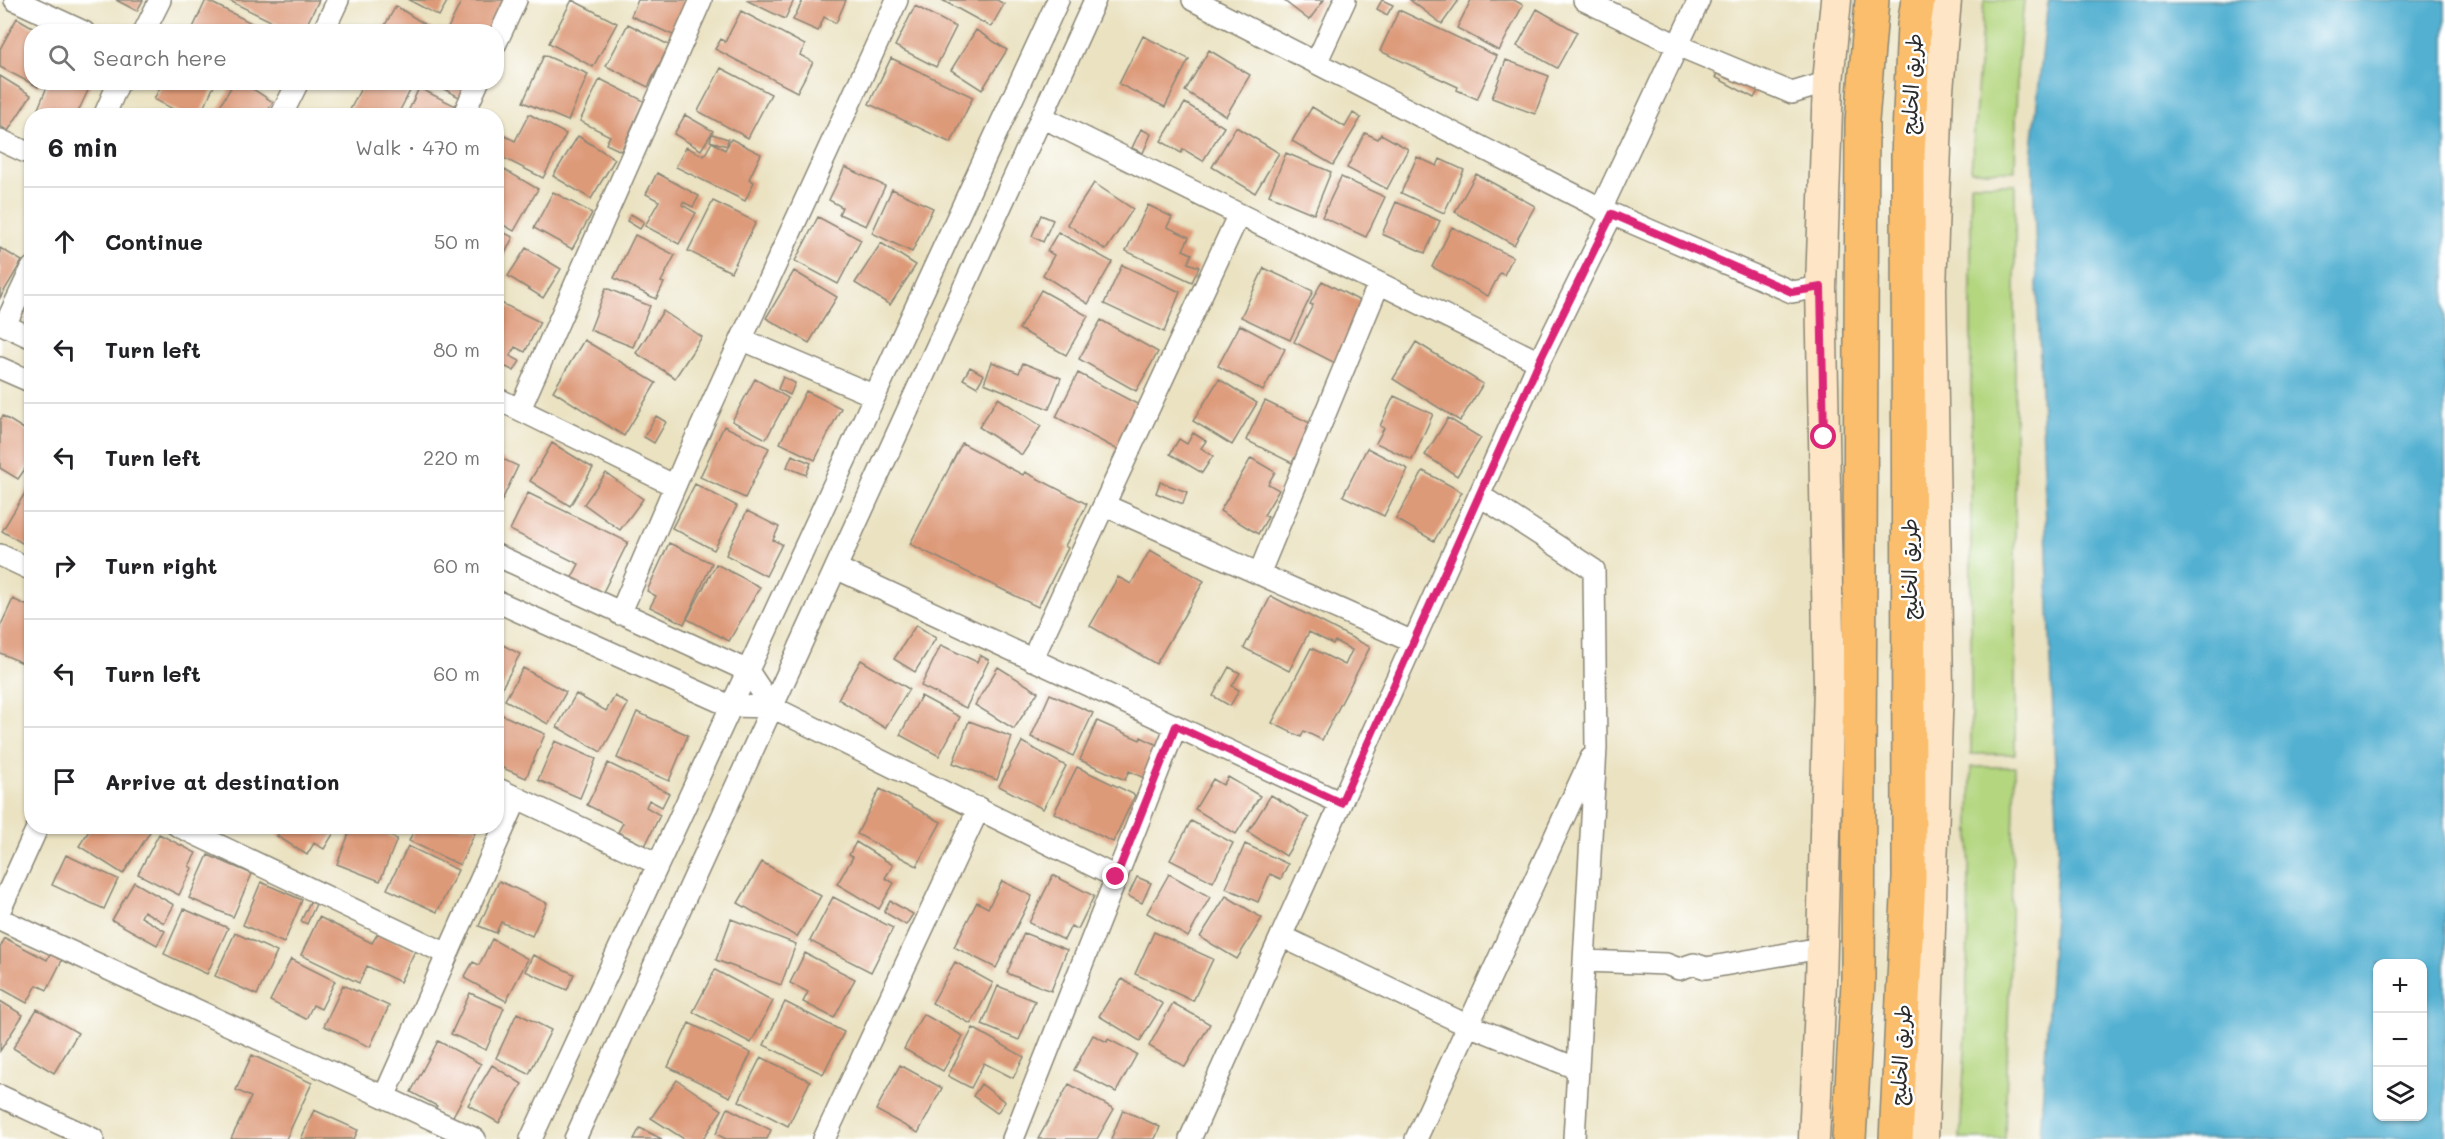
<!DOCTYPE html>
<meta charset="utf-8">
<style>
body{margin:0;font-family:Mali,"Playpen Sans Arabic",sans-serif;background:#f2f2f2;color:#202124}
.controls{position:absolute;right:18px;bottom:18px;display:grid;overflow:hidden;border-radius:12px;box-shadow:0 2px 4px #0004}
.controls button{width:54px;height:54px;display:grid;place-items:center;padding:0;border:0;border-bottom:2px solid #e0e0e0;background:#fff;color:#202124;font:30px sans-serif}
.stop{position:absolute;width:18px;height:18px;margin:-14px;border:4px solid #db2777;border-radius:50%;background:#fff}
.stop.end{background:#db2777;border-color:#fff;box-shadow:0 2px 6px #0008}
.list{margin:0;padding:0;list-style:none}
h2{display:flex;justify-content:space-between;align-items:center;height:78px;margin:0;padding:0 24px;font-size:26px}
h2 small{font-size:20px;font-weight:400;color:#757577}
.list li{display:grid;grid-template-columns:39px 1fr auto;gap:18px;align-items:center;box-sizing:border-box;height:108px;padding:0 24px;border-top:2px solid #e0e0e0}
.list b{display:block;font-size:22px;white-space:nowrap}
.list em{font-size:20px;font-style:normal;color:#757577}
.icon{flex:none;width:33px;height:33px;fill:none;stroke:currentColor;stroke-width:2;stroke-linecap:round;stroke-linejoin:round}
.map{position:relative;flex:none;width:2445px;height:1139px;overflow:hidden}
.search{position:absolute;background:#fff;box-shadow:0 2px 4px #0004;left:24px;top:24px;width:480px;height:66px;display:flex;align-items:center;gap:15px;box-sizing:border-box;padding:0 21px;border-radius:24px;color:#757577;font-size:22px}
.panel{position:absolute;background:#fff;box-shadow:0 2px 4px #0004;left:24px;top:108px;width:480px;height:726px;border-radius:24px}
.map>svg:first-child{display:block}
</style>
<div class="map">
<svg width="2445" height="1139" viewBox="0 0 2445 1139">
<rect width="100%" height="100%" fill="#fff"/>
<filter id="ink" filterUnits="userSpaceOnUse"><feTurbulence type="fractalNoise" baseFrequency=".0167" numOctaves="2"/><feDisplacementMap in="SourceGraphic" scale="12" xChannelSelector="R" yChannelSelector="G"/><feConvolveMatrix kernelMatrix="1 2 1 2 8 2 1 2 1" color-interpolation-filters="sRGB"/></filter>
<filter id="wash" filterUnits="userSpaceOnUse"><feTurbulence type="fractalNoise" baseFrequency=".008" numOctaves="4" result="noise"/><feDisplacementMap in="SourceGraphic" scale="24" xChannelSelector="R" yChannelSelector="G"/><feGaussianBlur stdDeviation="1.35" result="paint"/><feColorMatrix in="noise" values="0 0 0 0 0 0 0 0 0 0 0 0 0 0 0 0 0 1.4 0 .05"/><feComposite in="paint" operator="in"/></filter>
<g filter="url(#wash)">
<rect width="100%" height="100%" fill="#eae2c1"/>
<path fill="#b3d67f" stroke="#6f8055" stroke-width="1.5" d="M1984,0h40l-7,73 -2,98h-44z
M1971,184h44v570h-44z
M1971,767h44l-10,372h-45l6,-107z"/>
<path fill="#52b0d1" stroke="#3e6e7e" stroke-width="1.5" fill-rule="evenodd" d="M2048,0h397v1139h-405l18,-290 -26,-700zM2378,964h44v152h-44z"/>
<g id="blocks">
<path fill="#dd9a79" d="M116,0h27l-6,11z
M206,0l63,32h-78z
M228,0h91l-16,32h-10z
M409,0h39l-9,16z
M462,0h44l-13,32h-43l-3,-2z
M572,0l45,23 -24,44 -44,-24z
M638,0h53l-16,36 -44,-20z
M746,0h48l-9,19z
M803,0h43l-10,23 -12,-6 -6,14 -25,-11z
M942,0h55l7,4 -13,23z
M1283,0h41l-15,20z
M1382,0l11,5 -6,10 -10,-6z
M1410,0h49l-17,24z
M1471,0h43l9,5 -24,46 -42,-23z
M396,6l41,26h-56z
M915,6l41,21 -20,40 -41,-21z
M1537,9l40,23 -20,36 -40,-22z
M1399,10l98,46 -20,43 -20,-9 1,-3 -78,-36z
M741,11l64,34 -5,10 13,7 -16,30 -82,-43 6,-10 4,3z
M17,18l24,14h-9v50h8l-2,5 -38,-20v-18z
M628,24l41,21 -21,42 -42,-21z
M976,30l31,20 -25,40 -31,-20z
M1143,36l46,23 -24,48 -46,-23z
M1209,50l41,25 -24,41 -41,-25z
M544,55l44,19 -20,47 -45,-19z
M891,58l82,39 -22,46 -82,-39z
M1506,60l43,16 -14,38 -43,-16z
M721,68l50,26 -23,44 -50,-27z
M1720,69l39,20 -5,9 -39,-21z
M0,76l31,19 -23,36 -8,-5z
M600,79l44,22 -23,50 -15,-7 4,-8 -30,-15z
M49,82h43l-16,34h-41z
M163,82h53l-17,34h-13l-32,-17z
M234,82h8l31,20 -8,14h-51z
M364,82h43l6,3 -16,31h-50z
M430,82h42l-9,17z
M419,88l37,18 -5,10h-45z
M1185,103l39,24 -21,34 -20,-12 -2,4 -20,-12z
M1312,107l33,20 8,-14 8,5 -28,47 -41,-24z
M529,114l37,20 -23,44 -47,-24v-12l5,-8 14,7z
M685,115l28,16 -12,19 -27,-16z
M1236,127l43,26 -24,40 -43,-26z
M1141,129l10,5 -8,19 -11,-5z
M1365,133l13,6 3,-5 27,15 -21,40 -40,-21z
M712,134l16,5 -1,7 -17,-5z
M578,136l37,23 -24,40 -38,-23z
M731,139l30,15 -12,25 5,3 -9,19 -69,-34 10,-20 18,9 8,-14 13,8z
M1286,153l45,19 -17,42 -45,-19z
M1417,157l20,9 3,-7 24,11 -20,43 -43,-20z
M498,166l40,23 -24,42 -18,-10v-52z
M845,167l40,19 -19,40 -27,-12 3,-7 -13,-7z
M657,173l42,23 -6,11 -10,-5 -1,3 14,8 -17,31 -34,-18 14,-25 -13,-7z
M1476,174l59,32 -21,39 -59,-33z
M1341,177l44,20 -19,40 -44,-20z
M1094,183l39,26 -27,41 -39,-26z
M892,189l41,19 -21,44 -40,-19z
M553,192l39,21 -20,36 -38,-21z
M713,201l43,21 -25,50 -43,-21z
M1396,202l44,19 -15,32 -43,-19z
M1148,205l24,12 -5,10 22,10 -6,13 9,4 -4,9 11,4 -7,15 -66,-31z
M631,214l13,8 -4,7 -13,-8z
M1041,215l12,5 -10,22 -11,-6z
M818,217l43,23 -23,44 -43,-23z
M1452,227l61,30 -9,18 -4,-2 -12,23 -56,-29z
M496,229l17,8 -17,35z
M1058,232l54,30 -24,42 -45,-29 11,-20 -7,-4z
M635,235l40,20 -14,27 3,1 -8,16 -42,-21z
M881,243l35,22 -26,40 -35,-22z
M0,248l22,13 -22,37z
M526,248l35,21 -18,29 -35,-22z
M1122,265l58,27 -16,40 -60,-28z
M1264,268l49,23 -23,49 -49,-23z
M794,271l43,26 -28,46 -43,-25z
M1322,281l44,23 -31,59 -41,-21 19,-37 -3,-1z
M606,288l44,18 -17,41 -43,-17z
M1041,290l47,26 -22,39 -47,-26z
M501,303l39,19 -15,30 -10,-5 -5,9 10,5 -6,10 -18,-9v-49z
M663,311l39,26 -27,41 -39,-25z
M1101,320l57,32 -22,39 -57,-32z
M1240,325l45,24 -22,42 -45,-25z
M584,340l72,43 -32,53 -71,-45z
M1416,342l67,42 -23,37 -67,-42z
M992,362l27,11 4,-10 38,15 -12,31 -65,-26z
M970,367l14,8 -7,12 -14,-8z
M1078,373l63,33 -23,44 -62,-33z
M783,377l12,6 -5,12 -12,-6z
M755,379l33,19 -22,41 -34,-18z
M1219,379l38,24 -25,42 -39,-24z
M806,391l35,17 -26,52 -35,-17z
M1394,396l39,18 -21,46 -36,-17 8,-15 -4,-2z
M998,398l43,28 -19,29 -43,-28z
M1265,401l47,23 -20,39 -46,-23z
M3,416l29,18v25l-14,20 -18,-11v-48z
M656,416l10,6 -12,21 -10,-6z
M1448,418l33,20 -24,38 -32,-21z
M724,426l45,22 -24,50 -45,-21z
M1193,433l13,8 -5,7 12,8 -11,17 -32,-19 9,-15 8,5z
M552,443l41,25 -23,38 -40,-25z
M962,443l61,32 2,-3 62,32 -22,42 3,2 -30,59 -128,-63z
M1367,448l41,21 -24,47 -41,-20z
M792,455l19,8 -5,12 -19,-8z
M496,456l22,10 -22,47z
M1251,458l24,14 -7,12 11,6 -15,25 4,2 -10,17 -38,-23z
M1423,471l39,21 -28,49 -38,-22z
M606,473l37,26 -23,31 -36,-26z
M1160,482l27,10 -4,12 -27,-11z
M695,484l42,22 -23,44 -42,-22z
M28,488l4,2v59l-30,-18z
M528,493l100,49 -28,56 -31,-15 10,-19 -69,-34z
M747,511l32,16 -6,13 9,4 -16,32 -40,-21z
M669,543l43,20 -28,61 -34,-17 6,-11 -9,-5z
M1150,550l54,31 -48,83 -66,-38 28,-49 13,7z
M716,564l44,23 -31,54 -42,-22z
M1271,596l99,51 -48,93 -18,-9 -3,6 -29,-14 39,-75 34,17 7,-15 -17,-9 -2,3 -24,-12 -20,39 -45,-23z
M13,599l19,9v59l-32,-14v-26z
M916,625l20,13 -21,34 -21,-13z
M501,644l19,10 -24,45v-46z
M941,645l36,17 3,-7 9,5 -23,48 -45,-22z
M861,660l48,29 -24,39 -47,-29z
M998,667l40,25 -24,37 -39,-24z
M1229,667l11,6 -8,13 7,4 -9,16 -17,-10z
M523,668l43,24 -18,32 -43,-24z
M576,694l30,17 9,-15 13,8 -27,48 -44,-25z
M1050,694l43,19 -20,43 -42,-19z
M921,696l39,21 -21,39 -39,-21z
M637,712l51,23 -19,46 -52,-23z
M500,714l45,20 -19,44 -30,-13v-41z
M969,721l43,16 -15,43 -44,-17z
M1097,721l43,19 1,-3 23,11 -15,32 -20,-9 -4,9 -45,-20z
M555,741l41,18 -16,39 -42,-18z
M1022,742l44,24 -23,43 -44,-23z
M608,763l61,30 -7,14 -13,-7 -3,7 14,8 -15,31 -27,-14 5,-9 -36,-18z
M1077,767l58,28 -22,47 -59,-29z
M1228,777l32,19 -24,38 -41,-25 18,-30 10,6z
M880,789l61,33 -24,44 -60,-32z
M1271,795l38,23 -23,38 -38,-24z
M1191,821l42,22 -20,39 -43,-22z
M92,826h49l9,6 -27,42 -44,-28z
M283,826h55l-14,23 -10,-6 -7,12 -30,-19z
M352,826h16l29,13 -17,42 -43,-17z
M416,826h62l-18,39 -51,-24z
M159,834l37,19 -7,13 3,2 -13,27 -41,-21z
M856,842l37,23 -8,13 9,5 -15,26 -42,-25 16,-27 -4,-2z
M1245,844l43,20 -7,15 -11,-5 -12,28 -32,-14z
M408,846l50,24 -21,42 -50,-23z
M66,855l52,24 -14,30 -52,-24z
M208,855l44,19 -19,43 -44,-19z
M762,862l59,34 -24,41 -59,-34z
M1169,874l41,23 -22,40 -41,-24z
M1053,875l41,21 -16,33 -7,-3 -7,14 -35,-17z
M1137,877l14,6 -9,20 -14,-7z
M499,881l48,22 -15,33 -31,-14 -5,11 -17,-7z
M1002,881l30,15 -36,72 -42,-21 23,-45 11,6z
M134,882l40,23 -10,18 -20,-12 -3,6 24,14 -8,14 -45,-25z
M261,882l41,18 -18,43 -41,-18z
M1226,896l36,22 -25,41 -37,-22z
M833,897l60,31 -22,44 -61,-31z
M890,901l23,13 -7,11 -22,-13z
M310,902l6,2 -9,20 -6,-3z
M184,909l44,19 -21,46 -43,-20z
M319,917l53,26 6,-10 37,18 -15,31 -33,-16 -8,17 -58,-28z
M731,919l65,25 -15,41 -65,-25z
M1154,932l59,27 -20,42 -58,-27z
M235,933l42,19 -20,43 -42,-19z
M1024,933l43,17 -16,41 -44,-18z
M5,938l42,22 3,-6 12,6 -15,30 -10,-5 -10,18 -27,-15v-40z
M492,939l36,20 -22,42 -42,-23 9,-16 6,3z
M805,953l50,26 -21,39 -31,-16 5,-10 -18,-9z
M533,955l41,19 -7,16 -42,-19z
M291,959l44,22 -14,28 -8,-4 -7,14 -36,-18z
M955,962l38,21 -22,41 -39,-21z
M715,970l58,31 -22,42 -58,-31z
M1122,979l41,25 -23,37 -41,-25z
M343,985l46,21 -19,41 -46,-21z
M998,986l37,15 -16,39 -37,-15z
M470,993l34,15 -18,42 -35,-16z
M0,1001l23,14 -23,36z
M785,1002l59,30 -21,42 -59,-29z
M1173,1003l37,21 -25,43 -36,-21z
M37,1009l41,24 -24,40 -41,-25z
M517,1013l34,17 -22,44 -33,-16z
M923,1014l40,22 -20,35 -39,-22z
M689,1023l62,30 -21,44 -62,-30z
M973,1028l51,29 -11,21 -29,-15 -13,25 -23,-12z
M1093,1035l14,7 1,-3 29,15 -21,38 -42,-22z
M438,1041l43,23 -29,54 -17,-9 2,-3 -26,-14z
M252,1055l60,28 -26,56h-55l20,-42 -15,-7z
M761,1057l49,24 -22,45 -49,-25z
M492,1065l30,19 -23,39 -31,-18z
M900,1065l42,23 -24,45 -42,-23z
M677,1080l45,30 -19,29h-19l-33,-21z
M981,1084l24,18 -8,11 -24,-17z
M1069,1084l45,25 -17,30h-59z
M728,1108l43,22 -4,9h-41l-10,-5z
M314,1110l44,20 -4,9h-53z
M1123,1110l37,17 -5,12h-44z
M640,1128l22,11h-28z"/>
</g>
</g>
<g filter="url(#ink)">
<use href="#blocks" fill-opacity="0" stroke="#8a8676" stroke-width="1.5"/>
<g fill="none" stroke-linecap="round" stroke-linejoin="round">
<defs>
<path id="minor" d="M15,0l69,32
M1193,0l419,214 180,78 29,-5
M1584,0l93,45 115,48 36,-11
M144,32l16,-32
M323,32l15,-32
M496,43l20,-43
M1316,63l29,-63
M104,116l15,-34
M281,116l17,-34
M463,116l15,-34
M1042,117l497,245
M0,140l32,15
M1601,209l98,-209
M0,323l32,15
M5,325l27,-57
M741,339l134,57
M0,368l32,14
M496,398l179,88
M520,409l181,-409
M1479,495l115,75 2,178 -22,391
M1104,505l309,137
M0,555l32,15
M496,555l252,116 24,36
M836,568l505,235
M1259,574l120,-291
M496,601l234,105 42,1 344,170
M620,614l66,-154 211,-460
M1032,660l207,-446
M496,788l162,76
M178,826l269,128
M0,910l38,-84
M0,919l475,220
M1281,936l175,84 122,49
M1584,961l82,3 13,5 15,-5 12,4 115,-20
M0,1096l93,43
M384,1097l133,-299
M531,1139l527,-1139
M575,1139l520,-1139
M824,1139l155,-331
M1013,1139l163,-413
M1190,1139l349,-777 73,-148
M1416,1139l175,-381"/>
<path id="secondary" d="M1814,1139l7,-157 8,-296 -8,-399 7,-205 8,-82
M1923,1139l15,-452 -7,-398 7,-199 8,-90"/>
<path id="primary" d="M1849,1139l9,-156 4,-862 10,-121
M1896,1139l13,-261 -1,-723 6,-130 4,-25"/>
</defs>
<use href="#minor" stroke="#8a8676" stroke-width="24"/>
<use href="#secondary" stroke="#8a8676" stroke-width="33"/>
<use href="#primary" stroke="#8a8676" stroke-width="36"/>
<use href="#minor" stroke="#fff" stroke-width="21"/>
<use href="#secondary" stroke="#fde5c5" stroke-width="30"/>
<use href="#primary" stroke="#fabe6d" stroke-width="33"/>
</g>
</g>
<g fill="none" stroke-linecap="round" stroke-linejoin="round" filter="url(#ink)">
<path stroke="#db2777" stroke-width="8" d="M1116,877l60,-151 165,77 198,-441 73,-148 180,78 29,-5 3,150"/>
</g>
<g text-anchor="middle" stroke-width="5" stroke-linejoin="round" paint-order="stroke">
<g font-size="21" fill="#2b2b2b" stroke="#fff">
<text transform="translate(1912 84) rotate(-87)" y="7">طريق الخليج</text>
<text transform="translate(1910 569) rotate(-90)" y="7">طريق الخليج</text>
<text transform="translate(1901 1055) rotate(-87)" y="7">طريق الخليج</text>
</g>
</g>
</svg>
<div class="controls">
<button>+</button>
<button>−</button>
<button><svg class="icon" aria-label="layers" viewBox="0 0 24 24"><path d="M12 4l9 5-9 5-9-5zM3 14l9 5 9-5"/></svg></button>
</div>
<div class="stop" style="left:1824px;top:437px"></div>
<div class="stop end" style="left:1116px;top:877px"></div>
<div class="search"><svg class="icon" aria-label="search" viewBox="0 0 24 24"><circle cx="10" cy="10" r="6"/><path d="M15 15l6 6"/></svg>Search here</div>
<section class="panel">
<h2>6 min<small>Walk · 470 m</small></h2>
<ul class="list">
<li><svg class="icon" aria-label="ahead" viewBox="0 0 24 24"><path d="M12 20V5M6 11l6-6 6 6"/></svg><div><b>Continue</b></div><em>50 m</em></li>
<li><svg class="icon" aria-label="left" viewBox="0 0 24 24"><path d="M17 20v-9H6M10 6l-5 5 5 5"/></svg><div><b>Turn left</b></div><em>80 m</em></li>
<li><svg class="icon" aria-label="left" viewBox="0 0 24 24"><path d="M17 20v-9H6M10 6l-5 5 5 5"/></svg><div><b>Turn left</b></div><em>220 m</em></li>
<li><svg class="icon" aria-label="right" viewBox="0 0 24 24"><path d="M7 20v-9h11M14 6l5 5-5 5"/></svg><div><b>Turn right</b></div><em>60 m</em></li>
<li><svg class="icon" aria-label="left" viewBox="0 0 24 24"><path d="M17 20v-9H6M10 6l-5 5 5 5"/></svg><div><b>Turn left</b></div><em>60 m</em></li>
<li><svg class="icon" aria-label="arrive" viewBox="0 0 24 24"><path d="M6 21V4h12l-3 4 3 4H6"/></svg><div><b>Arrive at destination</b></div></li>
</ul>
</section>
</div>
